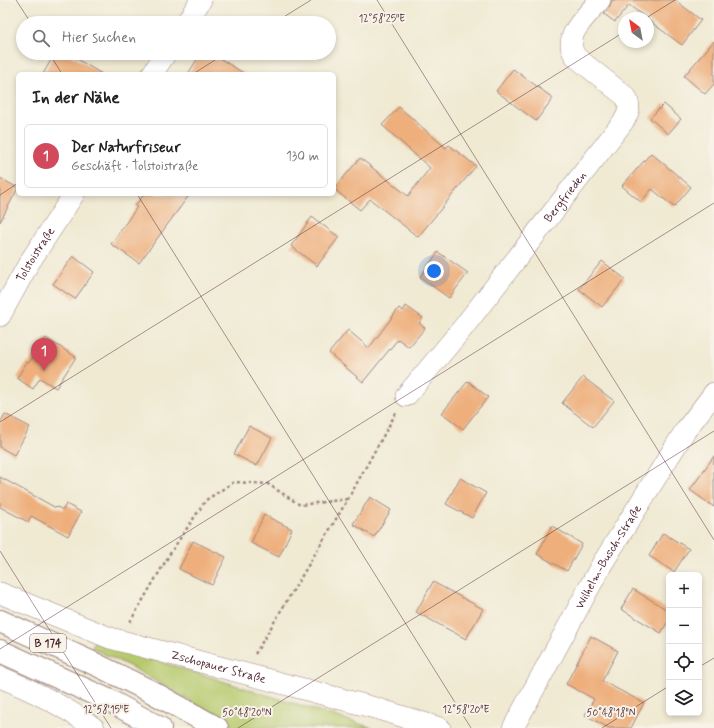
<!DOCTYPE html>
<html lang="de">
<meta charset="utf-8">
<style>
body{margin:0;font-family:Mynerve,sans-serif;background:#f6f6f6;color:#222}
.controls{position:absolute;right:12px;bottom:12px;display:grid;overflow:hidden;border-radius:6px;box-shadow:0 2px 6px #0003}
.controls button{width:36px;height:36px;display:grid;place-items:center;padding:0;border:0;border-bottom:1px solid #e0e0e0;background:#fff;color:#222;font:20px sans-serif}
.compass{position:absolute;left:618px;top:12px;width:36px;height:36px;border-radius:50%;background:#fff;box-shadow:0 2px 6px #0003;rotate:328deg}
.you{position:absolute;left:434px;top:271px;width:14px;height:14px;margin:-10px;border:3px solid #fff;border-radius:50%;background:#1a73e8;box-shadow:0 0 0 6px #1a73e833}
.badge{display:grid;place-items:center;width:26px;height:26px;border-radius:50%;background:#d1495b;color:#fff;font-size:13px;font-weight:700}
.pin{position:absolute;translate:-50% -33px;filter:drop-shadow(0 1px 2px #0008)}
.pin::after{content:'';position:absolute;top:21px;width:14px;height:12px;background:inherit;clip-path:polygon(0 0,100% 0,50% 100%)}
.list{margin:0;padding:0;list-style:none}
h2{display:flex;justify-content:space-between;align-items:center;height:52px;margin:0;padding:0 16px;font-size:17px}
h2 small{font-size:13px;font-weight:400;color:#767676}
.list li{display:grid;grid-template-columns:26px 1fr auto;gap:12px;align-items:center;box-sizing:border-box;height:64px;margin:0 8px 8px;padding:0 8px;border:1px solid #e0e0e0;border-radius:6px}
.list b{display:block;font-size:15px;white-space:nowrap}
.list p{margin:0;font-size:13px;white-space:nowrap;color:#767676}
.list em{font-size:13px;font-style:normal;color:#767676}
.icon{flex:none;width:22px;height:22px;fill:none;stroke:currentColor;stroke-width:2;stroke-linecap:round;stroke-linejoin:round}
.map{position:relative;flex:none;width:714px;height:728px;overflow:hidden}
.search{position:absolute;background:#fff;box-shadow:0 2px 6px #0003;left:16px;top:16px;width:320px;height:44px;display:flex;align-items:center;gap:10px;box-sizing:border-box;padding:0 14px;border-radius:22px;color:#767676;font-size:15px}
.panel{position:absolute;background:#fff;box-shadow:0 2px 6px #0003;left:16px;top:72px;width:320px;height:124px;border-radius:6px}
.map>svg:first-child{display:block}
</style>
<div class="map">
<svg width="714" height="728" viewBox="0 0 714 728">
<rect width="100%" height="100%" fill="#f7f3e8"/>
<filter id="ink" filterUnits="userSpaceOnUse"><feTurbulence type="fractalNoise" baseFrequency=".025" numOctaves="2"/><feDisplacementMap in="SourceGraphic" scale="8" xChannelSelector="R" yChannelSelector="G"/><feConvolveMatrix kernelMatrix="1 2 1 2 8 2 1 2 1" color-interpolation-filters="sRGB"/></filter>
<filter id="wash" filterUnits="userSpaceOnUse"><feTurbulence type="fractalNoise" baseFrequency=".012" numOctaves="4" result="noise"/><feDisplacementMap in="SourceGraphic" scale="16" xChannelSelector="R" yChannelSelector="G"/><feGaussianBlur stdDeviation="0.9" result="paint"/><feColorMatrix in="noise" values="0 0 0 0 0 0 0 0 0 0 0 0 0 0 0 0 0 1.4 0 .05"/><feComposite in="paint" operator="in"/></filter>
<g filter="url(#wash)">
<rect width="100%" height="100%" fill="#f0ead3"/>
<path fill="#b6c96c" stroke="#80744c" d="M94,641l279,87h-137l-103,-60 -41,-20z"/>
<g id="blocks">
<path fill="#eeaf7b" d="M612,0h63l26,20 -19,25 -34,-25v-2h-2l-17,-13 -14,17 -11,-8 5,-6z
M714,41v43l-9,10 -21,-18z
M55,53h12l35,21h-59z
M201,53h10l34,21h-57z
M513,69l40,29 -17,23 -40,-30z
M664,104l17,15 -13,15 -18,-16z
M399,107l47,41 3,-3 27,21 -58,71 -48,-38 -10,11 -26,-21 26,-31 48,38 22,-28 -48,-43z
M651,153l40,34 -17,20 -22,-18 -11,13 -19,-16z
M0,178l18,10 -18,34z
M144,194h46l-51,69 -28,-19 26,-37 -2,-1z
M312,217l27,20 -22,29 -26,-20z
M438,252l30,21 -19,25 -29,-21z
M73,256l21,16 -19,27 -22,-15z
M602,261l23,18 -23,28 -23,-18z
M406,306l17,12 -4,5 6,5 -16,19 -11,-8 -35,43 -34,-29 19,-23 21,18 30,-40 4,3z
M46,338l30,19 -20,31 -16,-10 -7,11 -16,-11 10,-16 2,1z
M583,377l31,24 -21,26 -31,-24z
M468,381l20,16 -25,32 -21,-16z
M5,414l25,13 -16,28 -14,-8v-24z
M249,426l23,12 -15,28 -23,-12z
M714,456v51l-24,-17z
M0,477l56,31 1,-1 6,3 3,-6 15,8 -13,24 -37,-20 -3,6 -28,-15z
M460,478l26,15 -14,25 -26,-14z
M370,497l21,13 -17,27 -21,-13z
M264,515l28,14 -13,28 -28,-14z
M552,526l30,18 -15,27 -30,-17z
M663,533l26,16 -15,23 -25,-16z
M193,541l33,16 -14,28 -33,-16z
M433,582l50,27 -17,30 -50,-27z
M633,589l36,22v9l-8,13 -40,-24z
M591,636l27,15 -16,30 42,22 -13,25h-22l-24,-13 9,-16 -28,-15z"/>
</g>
</g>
<g filter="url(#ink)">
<use href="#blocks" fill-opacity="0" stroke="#9d847f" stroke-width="1"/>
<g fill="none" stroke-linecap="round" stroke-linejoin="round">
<defs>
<g id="street">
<path d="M186,23l15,-23"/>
<path d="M152,74l14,-21"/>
<path id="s1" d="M0,316l29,-53 45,-69"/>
<path id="s2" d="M406,396l56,-67 161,-207c6,-9 8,-15 3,-25l-49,-39c-18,-20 10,-42 23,-58"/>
<path id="s3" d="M0,593l110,45 265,70 65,20"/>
<path d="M0,677c34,14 65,29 94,51"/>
<path id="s4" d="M513,728l89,-164 83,-133 29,-38"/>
</g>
<path id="highway" d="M0,621l97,44 55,27 65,36
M0,651l108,49 52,28"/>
</defs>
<use href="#street" stroke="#9d847f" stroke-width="22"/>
<use href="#highway" stroke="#9d847f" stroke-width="24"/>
<path stroke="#9d847f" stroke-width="2.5" stroke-dasharray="3 3" stroke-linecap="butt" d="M130,622l41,-70 35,-52 28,-18 34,2 32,21 48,-6
M255,654l93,-155 48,-86"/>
<use href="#street" stroke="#fff" stroke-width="21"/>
<use href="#highway" stroke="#fff" stroke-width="22"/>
</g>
</g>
<path fill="none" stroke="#4a1f2b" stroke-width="1" stroke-opacity="0.45" d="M16,0l15,23M377,0l337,540M646,18l29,-18M274,23l37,-23M49,53l13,21M193,74l33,-21M137,194l334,534M0,195l18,-12M0,422l624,-390M0,551l111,177M0,649l714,-446M699,667l15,-9M238,728l476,-297M602,728l67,-42"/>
<g text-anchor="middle" stroke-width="4" stroke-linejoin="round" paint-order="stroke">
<rect fill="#f7f3e8" stroke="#7e5f64" stroke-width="1" x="30" y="634" width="36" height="18" rx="3"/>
<g font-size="11" font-weight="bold" fill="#4a1f2b">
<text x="48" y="647">B 174</text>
</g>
<g font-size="12" fill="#4a1f2b" stroke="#f7f3e8">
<text dy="4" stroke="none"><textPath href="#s2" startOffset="255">Bergfrieden</textPath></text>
<text dy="4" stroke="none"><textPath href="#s1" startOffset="71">Tolstoistraße</textPath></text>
<text dy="4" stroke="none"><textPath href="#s4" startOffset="196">Wilhelm-Busch-Straße</textPath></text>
<text dy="4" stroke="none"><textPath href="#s3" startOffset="231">Zschopauer Straße</textPath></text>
</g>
</g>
<g font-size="10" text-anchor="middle" fill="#4a1f2b" stroke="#f7f3e8" stroke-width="4" stroke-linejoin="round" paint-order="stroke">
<text x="382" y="22">12°58'25"E</text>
<text x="106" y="713">12°58'15"E</text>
<text x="466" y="713">12°58'20"E</text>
<text x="247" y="716">50°48'20"N</text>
<text x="611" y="716">50°48'18"N</text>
</g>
</svg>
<div class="controls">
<button>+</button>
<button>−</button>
<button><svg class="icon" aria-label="locate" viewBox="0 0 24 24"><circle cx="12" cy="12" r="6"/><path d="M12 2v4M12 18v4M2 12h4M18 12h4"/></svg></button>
<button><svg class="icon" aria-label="layers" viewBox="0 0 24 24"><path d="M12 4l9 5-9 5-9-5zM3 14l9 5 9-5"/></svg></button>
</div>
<svg class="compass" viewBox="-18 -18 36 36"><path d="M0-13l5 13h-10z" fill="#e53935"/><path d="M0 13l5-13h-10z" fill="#767676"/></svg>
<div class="you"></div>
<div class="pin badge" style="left:44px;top:371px">1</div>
<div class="search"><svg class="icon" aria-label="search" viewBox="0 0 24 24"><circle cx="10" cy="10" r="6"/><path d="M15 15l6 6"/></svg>Hier suchen</div>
<section class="panel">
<h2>In der Nähe<small></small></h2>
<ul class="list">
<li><span class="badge">1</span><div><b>Der Naturfriseur</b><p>Geschäft · Tolstoistraße</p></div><em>130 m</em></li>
</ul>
</section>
</div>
